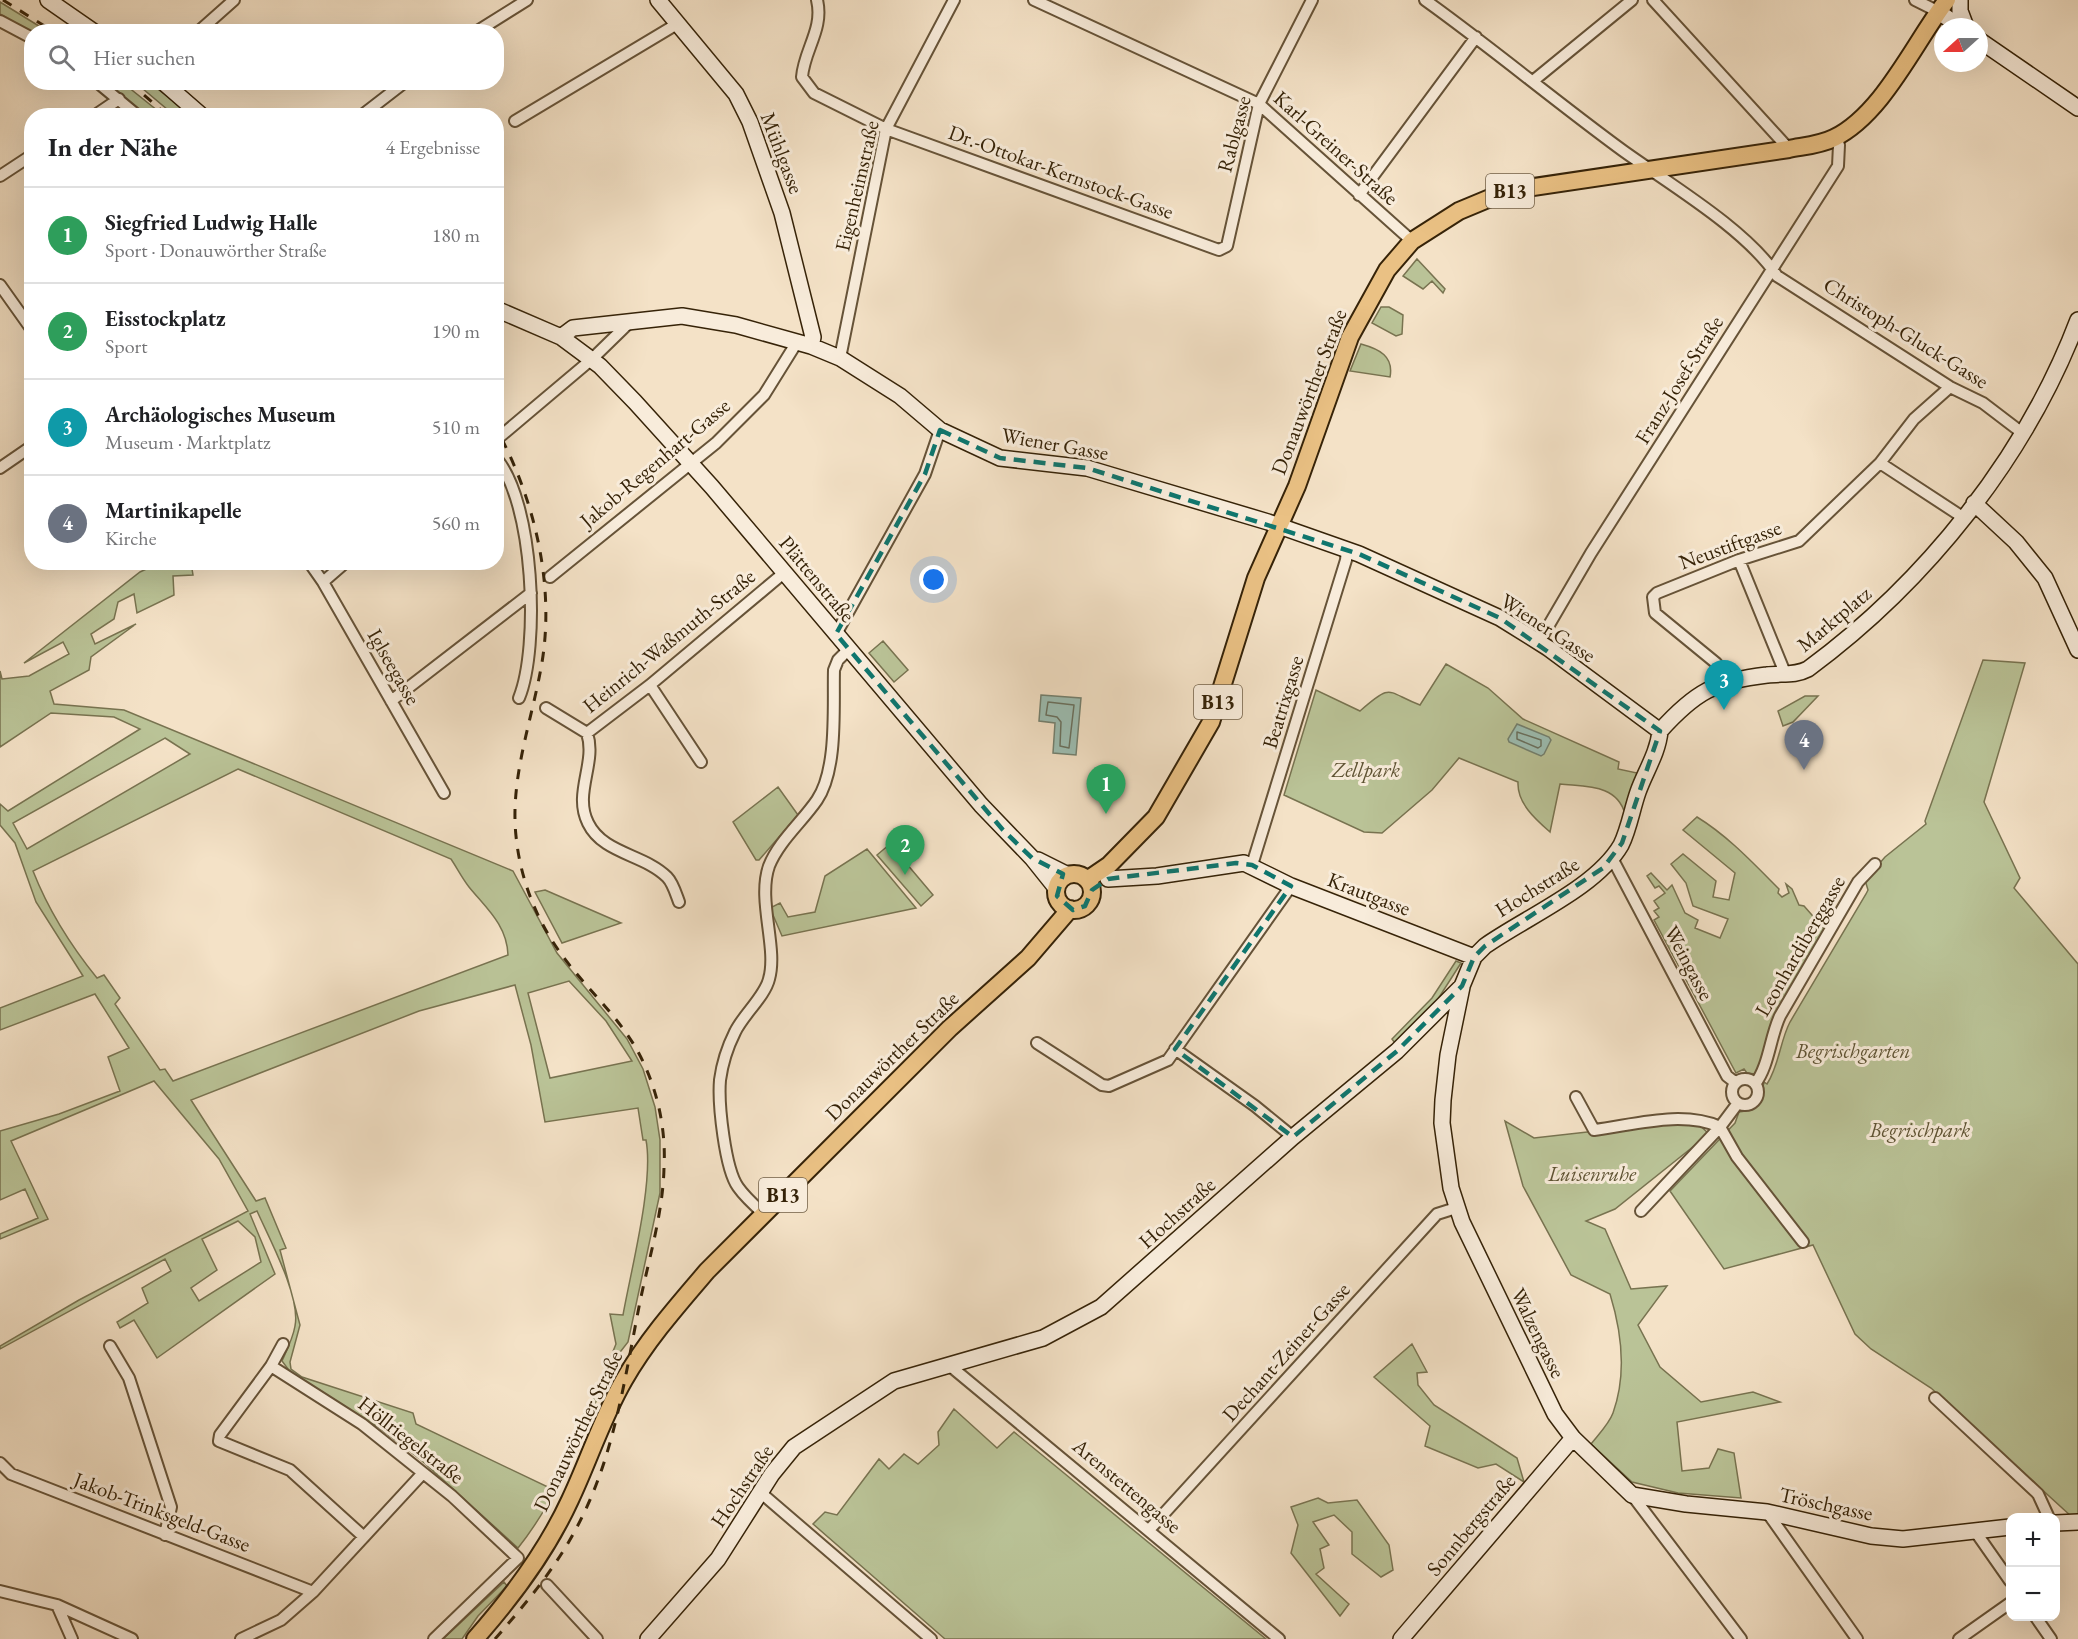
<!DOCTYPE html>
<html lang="de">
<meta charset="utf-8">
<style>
body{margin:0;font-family:"EB Garamond",serif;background:#f6f6f6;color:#202124}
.controls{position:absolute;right:18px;bottom:18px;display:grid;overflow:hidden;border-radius:12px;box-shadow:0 6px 24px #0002}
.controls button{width:54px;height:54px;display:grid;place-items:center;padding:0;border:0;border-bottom:2px solid #e0e0e0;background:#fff;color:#202124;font:30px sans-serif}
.compass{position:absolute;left:1934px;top:18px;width:54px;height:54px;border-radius:50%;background:#fff;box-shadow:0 6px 24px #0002;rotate:249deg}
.you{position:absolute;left:934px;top:580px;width:21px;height:21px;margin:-15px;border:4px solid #fff;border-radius:50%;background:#1a73e8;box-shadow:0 0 0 9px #1a73e833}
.badge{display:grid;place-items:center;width:39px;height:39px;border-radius:50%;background:#8f2418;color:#fff;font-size:20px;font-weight:700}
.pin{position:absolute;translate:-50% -50px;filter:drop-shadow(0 2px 3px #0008)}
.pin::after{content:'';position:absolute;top:32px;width:21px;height:18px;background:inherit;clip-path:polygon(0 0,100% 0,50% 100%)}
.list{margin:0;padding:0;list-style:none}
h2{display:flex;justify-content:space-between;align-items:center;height:78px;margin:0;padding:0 24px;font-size:26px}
h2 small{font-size:20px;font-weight:400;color:#757577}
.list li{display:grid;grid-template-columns:39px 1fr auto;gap:18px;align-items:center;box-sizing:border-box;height:96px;padding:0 24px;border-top:2px solid #e0e0e0}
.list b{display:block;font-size:22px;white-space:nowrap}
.list p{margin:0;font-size:20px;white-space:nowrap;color:#757577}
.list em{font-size:20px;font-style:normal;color:#757577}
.icon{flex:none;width:33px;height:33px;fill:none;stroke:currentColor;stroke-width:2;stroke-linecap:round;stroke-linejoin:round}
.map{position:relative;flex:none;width:2078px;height:1639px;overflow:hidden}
.search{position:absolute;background:#fff;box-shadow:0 6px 24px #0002;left:24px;top:24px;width:480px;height:66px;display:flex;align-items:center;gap:15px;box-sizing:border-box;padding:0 21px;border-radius:24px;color:#757577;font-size:22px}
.panel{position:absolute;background:#fff;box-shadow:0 6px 24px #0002;left:24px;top:108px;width:480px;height:462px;border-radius:24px}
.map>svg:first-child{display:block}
</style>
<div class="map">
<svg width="2078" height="1639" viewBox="0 0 2078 1639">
<rect width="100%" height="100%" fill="#f4e2c7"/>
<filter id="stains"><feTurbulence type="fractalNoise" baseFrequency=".00333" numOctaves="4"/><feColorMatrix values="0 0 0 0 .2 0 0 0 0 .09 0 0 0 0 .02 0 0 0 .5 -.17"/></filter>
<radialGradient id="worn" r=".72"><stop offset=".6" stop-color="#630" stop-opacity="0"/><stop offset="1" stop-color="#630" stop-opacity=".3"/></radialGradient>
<path fill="#bac397" stroke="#787350" stroke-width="1.5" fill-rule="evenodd" d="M0,2l47,29 -16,1 -31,-18z
M107,83h16l40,32h-19z
M136,83h14l41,32h-17z
M1417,259l28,30 -2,4 -11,-12 -9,8 -20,-13z
M1381,307h8l14,8 -1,19 -6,2 -24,-13z
M1361,344c18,5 33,12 29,33l-40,-6z
M159,563h32l2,12 -20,1 1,19 -37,18 -3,-19 -16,8 -4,17 -23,15 4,10 41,-20 -45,33 -2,13 -39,21 4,13 70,6 389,161 44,82 70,86 16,30 12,38 5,33v53l-32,149 -14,18c-29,64 -52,133 -96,188l-97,-88 -43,-33 -87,-54 -9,-12c5,-11 11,-23 13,-35 6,-29 -26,-88 -38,-115l-7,3 25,60 -118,84 -23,-38 -14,8 -3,-6 31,-19 -6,-15 29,-17 -6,-12 -165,90v-3l79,-46 169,-89 -29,-52 -65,-78 -143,60 37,78 -48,20v-5l38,-16 -13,-29 -25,11v-69l59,-17 61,-23 -12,-34 21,-9 -34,-54 -95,36v-22l83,-32 -47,-74 -21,-59 -15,-18v-21l8,7 132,-82 -26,-12 -63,-4 -51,34v-76l2,8 27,-3 40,-22 -6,-12 -39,21 116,-91zM165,738l25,16 -163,95 -14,-26zM238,769l213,90c6,9 11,19 18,28 17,21 38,38 39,68l-335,126 -8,-12 -5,1 -45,-66 5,-6 -16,-23 -7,3c-26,-32 -49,-69 -64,-107zM569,981l37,40 26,40 -82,17 -22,-85zM515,985l16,60 14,77 93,-14 5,32h3c8,42 -15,130 -23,175l-13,-1 6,30 -25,61 -4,1 -33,84 -138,-66 -3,-11 -111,-36 -11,-8 -1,-7 10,-37 -20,-75 6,-2 -21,-50 -9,3 -65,-101 228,-89zM238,1221l17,16 6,25 -62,39 -8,-13 26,-18 -15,-31z
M883,641l25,29 -14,12 -25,-29z
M1983,660l42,3 -41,139 36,76 -6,10 64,76v552l-6,1 -141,-129 -60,-39 -16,-15 -42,-89 -89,24 -54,-78 65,-68 4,-11c20,-2 22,-12 25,-30l3,2c12,-18 13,-43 23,-62l76,-128 2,-4 -3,-10 20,-23 41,-33 -1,-3z
M1446,664l42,24 35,31 96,43 -1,7 19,4 -12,41c-8,-30 -39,-27 -65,-30l-10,48c-15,-13 -33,-29 -32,-50l-59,-24 -27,32 -50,43 -18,-1 -80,-37 32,-105 44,21c33,-29 26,-19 60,-6z
M1805,696h13l-25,26 -10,4 -5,-15z
M778,787l20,28 -39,45h-3l-23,-38z
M1697,817c31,19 56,46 82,72l-1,4 4,4 7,-4 -3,-9 6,5 7,16 5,1 22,25c-20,34 -43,67 -58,103 -5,12 -3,32 -13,40l-8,-1 -3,-4 -8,4 -82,-153 5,-3 -5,-6 5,-3 -5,-7 11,-8 -6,-7 -4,2 -8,-12 4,-3 16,17 5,-5 13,28 13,7 -3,8 25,10 8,-19 -35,-13 -7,-23 -15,-19 12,-10 33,27 -3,16 16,3 6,-27 -52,-43z
M890,844l43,51 -12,11 -44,-51z
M867,849l49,59 -134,28 -12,-28 10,-5 8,14 27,-5 10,-36z
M545,890l76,33 -59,20 -27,-51z
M1456,961l5,2 -23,36 -43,44 -3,-4 40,-41z
M1694,1120l15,14 -94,75 -29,12 19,8 26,60 36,-3 -29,39 22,42 41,35 52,-10 27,10 -103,20 5,49 27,-3 9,-19 16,4 7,45 -63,-5 -46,-11 -41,-38c7,-9 18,-20 22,-31 14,-39 9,-80 -3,-119l-39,-19 -48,-89 -18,-65 29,17z
M1412,1344l15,28 -10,1 1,12 16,20 83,53 7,24 -28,-18 -18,4 -53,-22 5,-20 -56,-49z
M954,1409l43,39 17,-16 252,207h-321l-132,-115 12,-12 12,3 42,-56 10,10 15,-15 14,10 21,-19 -1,-13z
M1318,1498l10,5 29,-3 32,45 4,25 -12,7 -29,-23v-22l-18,-17 -21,7 16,23 -9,4 4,19 -8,6 33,30 -9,12 -49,-63 7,-28 -7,-18z
M504,1582l3,4 -29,30 -16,23h-19z"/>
<path fill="#9cbeb3" stroke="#73806f" stroke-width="1.5" d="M1041,695l40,3 -5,57 -23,-2 2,-30 -16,-2z
M1517,724l32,13 2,3 -7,14 -3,2 -32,-14 -1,-3z"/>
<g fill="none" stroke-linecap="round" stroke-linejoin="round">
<path stroke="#69705e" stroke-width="1.5" d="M1048,702l26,3 -5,43 -9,-2 1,-24 -4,-5 -11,-2z
M1517,732l24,8v6l-3,2 -21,-9z"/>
<defs>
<path id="street" d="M817,0c7,29 -13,50 -15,77l12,16 72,36 333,121 8,-4 32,-142 53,-104
M1034,0l225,104 153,137
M1425,0c67,48 130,101 197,150 47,34 124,79 155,126l173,111 33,16 38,29
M1653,0l136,149
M1915,0l24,12
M0,21l32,17
M198,32l36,-32
M476,32l51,-32
M1533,81l99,-81
M97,82l41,34
M94,116l25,-17
M361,116l44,-34
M515,121l162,-97
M0,176l32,-21
M1359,195l117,-158
M0,285l32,45
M840,358l46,-229 68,-129
M496,440l96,-81 40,-39
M496,458c38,44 44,188 23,240
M1880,463l84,55
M0,468l32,-22
M1739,560l46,113
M309,562l14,20 121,211
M550,577l166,-134 48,-48 33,-53
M323,582l23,-20
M836,634l89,-160 15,-44
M1539,642l52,-89 247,-387 1,-21 -4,-7
M1731,681l-15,-18 -61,-50 -2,-16 4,-4 82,-33 60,-19 81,-78 34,-44 36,-32
M650,685l51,77
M391,701l140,-108
M546,708l41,25 63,-48 135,-113
M587,733c10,30 -14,60 1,90 15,31 56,31 79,54 6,6 9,17 12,25
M1612,858l115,218 9,7
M1252,865l94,-305 1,-11
M1037,1043l65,42 7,1 59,-26 123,-174
M1175,1049l80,57 38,31
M1732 1092a13 13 0 1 1 26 0a13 13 0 1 1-26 0Z
M1755,1084c14,-18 15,-47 25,-68l78,-134 17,-18
M1576,1097l18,33c40,-5 88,-20 126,-3l-79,84
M1738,1103l-18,24 17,30 66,85
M764,1214c-9,-8 -19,-17 -26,-27 -13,-18 -20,-83 -18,-107 2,-15 8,-34 15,-48 8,-17 30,-36 34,-53 9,-31 -12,-79 0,-113 10,-25 33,-44 48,-66 21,-31 16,-94 17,-130l4,-10 11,-11
M283,1344l-12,22 -51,69 -1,6 71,29 74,67
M110,1346l19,32 42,129 -6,28
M949,1365l330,274
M271,1366l91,58 90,72 66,62 -84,81
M1935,1398l103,96 11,24
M0,1463l11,11 302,118
M760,1492l171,147
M1632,1495l109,144
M1767,1512l90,127
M1149,1530l288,-316 19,-6
M1975,1531l35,50
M547,1585l50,54
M0,1591l57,14 75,34
M57,1605l15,34
M2035,1616l16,23
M241,1639l40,-19 32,-28 110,-119
M1959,1639l51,-36"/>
<path id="secondary" d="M48,0l46,32
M658,0l78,94 14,28 32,91 31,124 -2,9
M1960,0v11l6,16
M1939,12l21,15
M1979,40l99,68
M163,82l39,34
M496,309l65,28 39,29 35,36 77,85 269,318 51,53 24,30
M561,337l12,-9 109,-12 54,9 75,21 29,12 60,38 40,34 60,28 87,10 181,54 91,32 141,64 48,30 112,83
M1974,503l42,39 29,36 33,72
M1660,731c35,-39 55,-50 107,-56 14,-2 28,1 41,-6 118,-87 218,-212 270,-349
M1038,860l30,15
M1108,879l49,-3 87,-13 47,23 183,71
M1462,987l-14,68 -5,45 -1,23 9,65 11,34 93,192 18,24 59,57 54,9 81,8 104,24 32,3 107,-12
M2056,1523l22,-1
M648,1639l70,-80 54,-85 22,-27 100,-66 149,-43 58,-31 192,-170 104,-86 65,-65 12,-29 11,-11c41,-29 111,-58 136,-101 8,-16 11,-36 17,-53 7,-20 20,-39 22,-61
M1401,1639l172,-201"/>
<path id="primary" d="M1056 892a18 18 0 1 1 36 0a18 18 0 1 1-36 0Z
M1087,880l22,-15 47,-48 55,-95 45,-144 41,-92 53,-149 37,-67 25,-29 47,-30 48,-20 282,-42c15,-3 31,-4 45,-11 49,-24 80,-95 113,-138
M475,1639c38,-43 71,-87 95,-139 19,-40 32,-82 54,-120 23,-40 53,-74 83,-109l243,-243 78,-70 42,-49"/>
</defs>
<use href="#street" stroke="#665338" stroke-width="14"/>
<use href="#secondary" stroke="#362308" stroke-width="18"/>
<use href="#primary" stroke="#362308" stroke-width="20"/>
<use href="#street" stroke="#f8ecdb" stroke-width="10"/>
<use href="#secondary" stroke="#f8ecdb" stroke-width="15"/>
<use href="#primary" stroke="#eac184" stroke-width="16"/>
<path stroke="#362308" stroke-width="3" stroke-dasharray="10 10" stroke-linecap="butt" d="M3,0l51,32
M129,82l39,34
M495,1639c33,-38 65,-76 87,-122 34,-68 44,-147 59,-220 9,-42 22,-86 23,-129 2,-35 -5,-71 -19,-102 -20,-46 -58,-75 -86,-115 -24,-34 -39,-74 -43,-115 -6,-57 15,-113 25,-168 15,-80 -6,-169 -45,-240"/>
</g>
<path fill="none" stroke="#0f766e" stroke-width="4.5" stroke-dasharray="12 8" stroke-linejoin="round" d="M940,430l60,28 87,10 272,86 141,64 160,113 -38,112 -19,25 -118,78 -11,11 -12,29 -65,65 -104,86 -118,-88 116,-163 -39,-21 -16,-2 -128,16 -16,11 -7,16 -12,4 -16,-14 6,-22 -31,-16 -29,-28 -167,-196 89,-160z"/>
<g text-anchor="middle" stroke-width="6" stroke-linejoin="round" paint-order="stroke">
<g fill="#f8ecdb" stroke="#705f47" stroke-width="1.5">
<rect x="1486" y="174" width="48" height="34" rx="4.5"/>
<rect x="1194" y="685" width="48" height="34" rx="4.5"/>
<rect x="759" y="1178" width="48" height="34" rx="4.5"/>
</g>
<g font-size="20" font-weight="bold" fill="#362308">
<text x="1510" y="198">B13</text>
<text x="1218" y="709">B13</text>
<text x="783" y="1202">B13</text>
</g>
<g font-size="21" fill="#362308" stroke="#f8ecdb">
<text transform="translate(1234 134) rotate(-75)" y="7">Rablgasse</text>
<text transform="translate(1336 148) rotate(42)" y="7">Karl-Greiner-Straße</text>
<text transform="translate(782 153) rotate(69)" y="7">Mühlgasse</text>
<text transform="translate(1061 172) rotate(20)" y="7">Dr.-Ottokar-Kernstock-Gasse</text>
<text transform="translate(857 186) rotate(-77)" y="7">Eigenheimstraße</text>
<text transform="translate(1906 333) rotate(32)" y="7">Christoph-Gluck-Gasse</text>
<text transform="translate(1679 380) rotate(-58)" y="7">Franz-Josef-Straße</text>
<text transform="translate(1309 392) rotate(-69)" y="7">Donauwörther Straße</text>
<text transform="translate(1055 444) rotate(10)" y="7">Wiener Gasse</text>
<text transform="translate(655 463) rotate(-40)" y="7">Jakob-Regenhart-Gasse</text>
<text transform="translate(1730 545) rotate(-20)" y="7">Neustiftgasse</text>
<text transform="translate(817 579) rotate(50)" y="7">Plättenstraße</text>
<text transform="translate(1834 619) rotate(-40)" y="7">Marktplatz</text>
<text transform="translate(1548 628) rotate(33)" y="7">Wiener Gasse</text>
<text transform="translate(669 641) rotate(-39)" y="7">Heinrich-Waßmuth-Straße</text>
<text transform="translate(394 667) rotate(60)" y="7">Iglseegasse</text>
<text transform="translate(1283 702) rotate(-73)" y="7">Beatrixgasse</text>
<text transform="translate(1537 887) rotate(-32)" y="7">Hochstraße</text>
<text transform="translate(1369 894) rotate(21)" y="7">Krautgasse</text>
<text transform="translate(1800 946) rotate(-60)" y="7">Leonhardiberggasse</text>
<text transform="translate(1689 963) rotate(62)" y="7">Weingasse</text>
<text transform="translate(892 1056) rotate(-44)" y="7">Donauwörther Straße</text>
<text transform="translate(1177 1213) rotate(-42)" y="7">Hochstraße</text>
<text transform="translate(1538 1333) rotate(64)" y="7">Walzengasse</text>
<text transform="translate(1286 1352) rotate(-48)" y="7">Dechant-Zeiner-Gasse</text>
<text transform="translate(578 1431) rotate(-64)" y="7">Donauwörther Straße</text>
<text transform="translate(411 1440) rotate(38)" y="7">Höllriegelstraße</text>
<text transform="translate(742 1486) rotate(-56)" y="7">Hochstraße</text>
<text transform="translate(1127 1486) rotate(40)" y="7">Arenstettengasse</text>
<text transform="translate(1826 1504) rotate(12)" y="7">Tröschgasse</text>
<text transform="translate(162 1512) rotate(21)" y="7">Jakob-Trinksgeld-Gasse</text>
<text transform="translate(1471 1525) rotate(-50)" y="7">Sonnbergstraße</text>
</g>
<g font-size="21" font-style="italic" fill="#5e5333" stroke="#f8ecdb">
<text x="1366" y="777">Zellpark</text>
<text x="1853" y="1058">Begrischgarten</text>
<text x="1920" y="1137">Begrischpark</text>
<text x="1592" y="1181">Luisenruhe</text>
</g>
</g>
<rect width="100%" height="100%" filter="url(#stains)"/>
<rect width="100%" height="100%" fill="url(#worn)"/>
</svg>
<div class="controls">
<button>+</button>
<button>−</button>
</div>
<svg class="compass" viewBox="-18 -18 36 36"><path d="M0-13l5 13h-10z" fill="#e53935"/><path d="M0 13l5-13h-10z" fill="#757577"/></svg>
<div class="you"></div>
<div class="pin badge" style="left:1106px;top:814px;background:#2e9e5b">1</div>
<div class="pin badge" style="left:905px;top:875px;background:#2e9e5b">2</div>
<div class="pin badge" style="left:1724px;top:710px;background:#0f9aa8">3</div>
<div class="pin badge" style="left:1804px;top:770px;background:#6b7280">4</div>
<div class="search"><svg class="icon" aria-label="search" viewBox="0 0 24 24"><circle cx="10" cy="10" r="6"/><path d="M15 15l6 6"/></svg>Hier suchen</div>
<section class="panel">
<h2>In der Nähe<small>4 Ergebnisse</small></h2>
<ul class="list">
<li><span class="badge" style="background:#2e9e5b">1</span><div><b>Siegfried Ludwig Halle</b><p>Sport · Donauwörther Straße</p></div><em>180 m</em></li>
<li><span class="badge" style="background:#2e9e5b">2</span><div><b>Eisstockplatz</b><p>Sport</p></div><em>190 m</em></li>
<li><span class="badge" style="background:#0f9aa8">3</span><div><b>Archäologisches Museum</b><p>Museum · Marktplatz</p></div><em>510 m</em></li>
<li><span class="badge" style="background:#6b7280">4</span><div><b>Martinikapelle</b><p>Kirche</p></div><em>560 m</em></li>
</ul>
</section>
</div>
